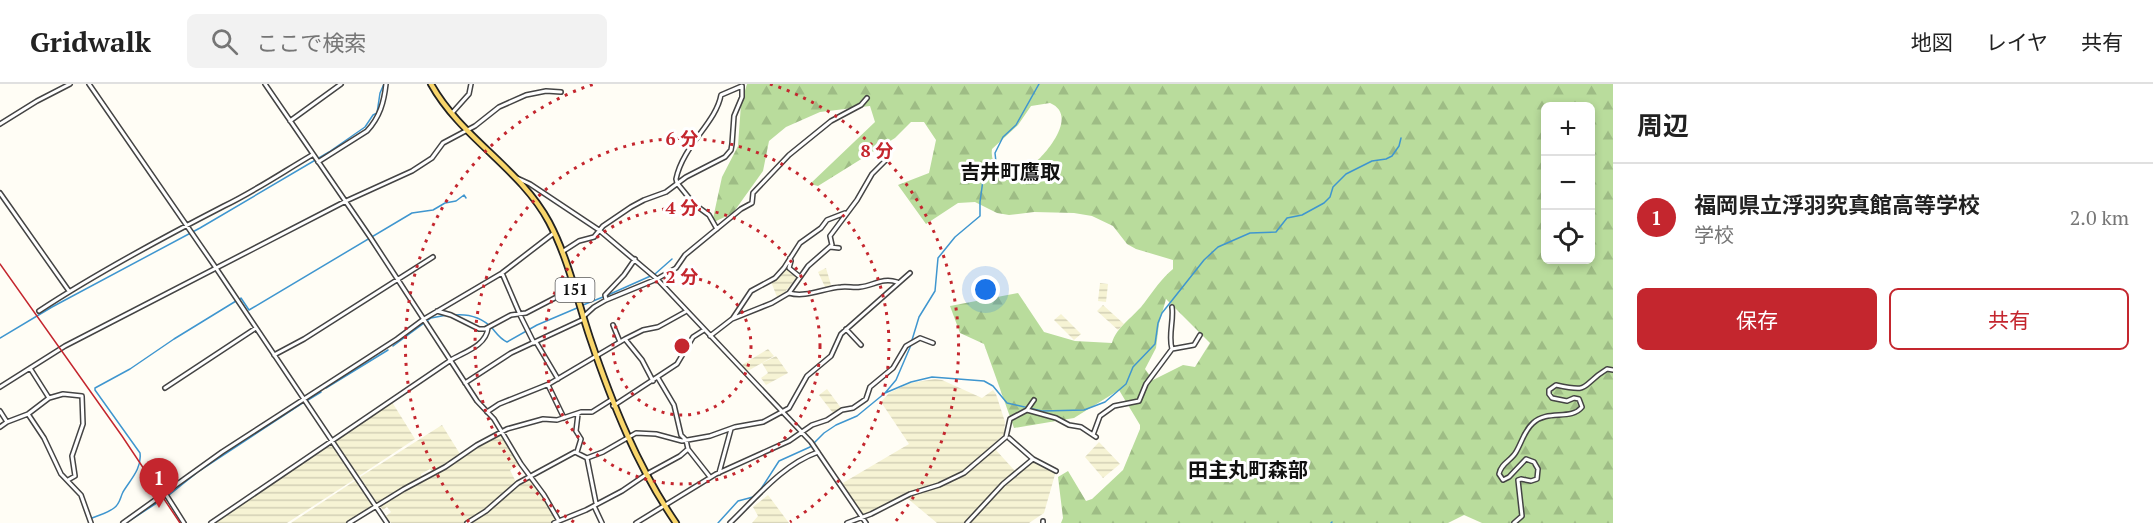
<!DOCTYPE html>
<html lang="ja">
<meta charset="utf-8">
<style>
body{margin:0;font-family:"PT Serif","Noto Sans JP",serif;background:#f2f2f2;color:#222}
.controls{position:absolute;right:18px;top:18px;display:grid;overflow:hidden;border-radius:9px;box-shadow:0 3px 9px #0003}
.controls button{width:54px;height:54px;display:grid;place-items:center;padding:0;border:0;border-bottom:2px solid #e0e0e0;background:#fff;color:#222;font:30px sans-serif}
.you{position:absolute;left:986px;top:206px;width:21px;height:21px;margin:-15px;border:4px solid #fff;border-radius:50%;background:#1a73e8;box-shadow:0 0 0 9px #1a73e833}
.badge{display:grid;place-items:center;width:39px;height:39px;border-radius:50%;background:#c4262e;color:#fff;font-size:20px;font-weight:700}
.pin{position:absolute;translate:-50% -50px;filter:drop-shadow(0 2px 3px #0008)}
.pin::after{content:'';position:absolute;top:32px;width:21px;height:18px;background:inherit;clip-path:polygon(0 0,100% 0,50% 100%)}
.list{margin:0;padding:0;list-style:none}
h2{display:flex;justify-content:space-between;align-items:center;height:78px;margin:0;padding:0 24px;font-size:26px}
h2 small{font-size:20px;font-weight:400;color:#767676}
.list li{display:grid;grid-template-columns:39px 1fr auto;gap:18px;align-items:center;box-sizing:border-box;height:108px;padding:0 24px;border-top:2px solid #e0e0e0}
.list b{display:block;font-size:22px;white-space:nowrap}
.list p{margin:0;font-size:20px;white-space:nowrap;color:#767676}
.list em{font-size:20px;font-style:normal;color:#767676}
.actions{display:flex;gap:12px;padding:18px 24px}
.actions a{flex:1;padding:14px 0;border:2px solid #c4262e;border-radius:9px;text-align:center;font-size:21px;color:#c4262e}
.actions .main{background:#c4262e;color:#fff}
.icon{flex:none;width:33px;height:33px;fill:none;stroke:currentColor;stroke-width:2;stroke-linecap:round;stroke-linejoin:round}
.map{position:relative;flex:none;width:1613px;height:439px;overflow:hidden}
header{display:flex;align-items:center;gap:36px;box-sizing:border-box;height:84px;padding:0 30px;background:#fff;border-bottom:2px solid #e0e0e0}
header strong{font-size:28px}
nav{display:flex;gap:33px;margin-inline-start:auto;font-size:21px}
.search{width:420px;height:54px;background:#f2f2f2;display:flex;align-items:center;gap:15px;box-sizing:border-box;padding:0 21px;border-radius:9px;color:#767676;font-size:22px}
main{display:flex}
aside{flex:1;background:#fff}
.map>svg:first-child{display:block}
</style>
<header>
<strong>Gridwalk</strong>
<div class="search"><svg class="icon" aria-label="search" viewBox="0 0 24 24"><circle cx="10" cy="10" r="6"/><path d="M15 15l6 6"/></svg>ここで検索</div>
<nav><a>地図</a><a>レイヤ</a><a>共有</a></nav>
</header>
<main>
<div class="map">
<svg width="1613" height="439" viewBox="0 0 1613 439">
<defs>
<pattern id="farmland-rules" width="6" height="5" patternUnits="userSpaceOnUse" patternTransform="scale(1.5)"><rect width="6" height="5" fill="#f6f3d4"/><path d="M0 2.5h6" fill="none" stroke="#d2cfb5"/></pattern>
<pattern id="forest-firs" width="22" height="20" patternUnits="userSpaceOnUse" patternTransform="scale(1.5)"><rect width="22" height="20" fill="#b9dc9c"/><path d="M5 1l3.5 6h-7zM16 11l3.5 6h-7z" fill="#9ebc85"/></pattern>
</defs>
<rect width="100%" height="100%" fill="#fffdf5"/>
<path fill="url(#farmland-rules)" d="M787,182l10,11 -12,15 -8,5 -7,-18z
M826,184l5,17 -6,2 -7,-15z
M1100,199l8,1 -2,18 -8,-1z
M1103,221l21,19 -6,6 -21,-19z
M1061,230l20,20 -7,6 -20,-20z
M768,265l6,7 -28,16 -6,-6z
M776,272l12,17 -22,12 -5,-7 7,-5 -6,-10z
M935,295l7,1 40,18 11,-8 3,4 9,28 -1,12 -37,35 -29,14 -29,9 -19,11 -28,12 -21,-31 68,-40 -28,-42 8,-9 21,-10z
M827,305l14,19 -8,5 -14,-18z
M392,318l23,37 -56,37 -24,-35z
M442,341l18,29 -27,18 -3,-3 -9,5 1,4 -45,25 -17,-26z
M502,348l19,32 -11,6 6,12 14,-6 14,19 14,26 -4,2h-163l-5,-7 5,-4 -4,-5 -4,3 -4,-5 67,-37 30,-22z
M1099,358l21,22 -17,14 -18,-21z
M331,359l24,36 -68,44h-75z
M995,365l20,22 -21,19 -28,33h-29l-30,-25 32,-11 29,-15z
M1033,375l23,12 -12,42 -15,10h-60l32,-35z
M356,396l18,25 -28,18h-55z
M768,411l21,28h-37l6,-7 -5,-9z"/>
<path fill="url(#forest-firs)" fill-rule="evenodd" d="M747,0h866v439h-131l-18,-8 -16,8h-387l2,-5 -5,-41 10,-6 18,30 6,-2 31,-29 17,-41v-4l-21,-35 -45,28 -60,10 -30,-84 -24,-11 -10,-27 68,-13 26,39 31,9 37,2c4,-16 23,-27 33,-41 9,-12 16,-23 28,-33v-9l-37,-11 -9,-5 -14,-18 -21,-10 -18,-3 -40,-1 -25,3 -12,-2 -22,-11 -17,1 -32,21 -28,-39 31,-12 7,-33 -12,-18h-13l-16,16 -77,48 -8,-2 65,-62 -5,-16 -50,6 -34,15 -17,14 -6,30 -30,42 -21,10 10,-46 16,-31 3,-42zM1050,19c26,11 2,43 -10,55 -8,7 -18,13 -28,19 -13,-4 -22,-14 -20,-28l26,-24 13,-19zM1546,22h44v154h-44zM1166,215l44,44 -15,24 -12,-2 -30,15 -8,-11 11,-21 3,-24z"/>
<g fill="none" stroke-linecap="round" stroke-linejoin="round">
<path stroke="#3f96cf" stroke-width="1.5" d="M608,211l47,-21 17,-15
M240,215l1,-1 8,12 163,-97 21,-3 12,-7 11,-2 8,-6 2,3
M583,221l20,-8
M455,231c13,-1 27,3 37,13 5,6 8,11 15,14l30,-17 40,-17
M0,254l52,-31 148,-79 129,-76 36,-25 8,-12 4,-2 3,-20 4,-9
M912,256l7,-23 16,-26 3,-33 17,-21 25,-21v-14l3,-22 13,-18 -1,-9 8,-16 13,-12 23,-41
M393,262l38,-28 16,-3
M326,304l62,-38
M885,309l26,-11 21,-5 52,4 9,5 14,17 35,8 42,-1 21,-8 21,-18 7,-17 22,-23 3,-21 4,-10 42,-53 14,-13 32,-14 26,-1 11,-14 15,-3 22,-12 6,-6 3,-10 13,-13 26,-13 14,-2 6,-3 7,-10 2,-8
M308,316l13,-8
M759,408l20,-31 31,-14 14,-14 12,-8 21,-9 28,-23 11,-13 15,-35
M169,411l30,-24 105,-69
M92,434c7,-3 16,-5 22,-10 6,-4 6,-10 9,-16 7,-12 19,-23 17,-39l-45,-63v-2l35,-19 44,-30 62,-38
M126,439l40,-26
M718,439l20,-22 15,-4
M1331,439l1,-1"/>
<defs>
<path id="minor" d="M89,0l127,184 171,255
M265,0l105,153 107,164 17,18 27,45 23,31 15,26
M452,29l17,-19 2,-10
M290,37l51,-37
M0,40l37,-23 33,-17
M318,78l49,-31c13,-14 17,-29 19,-47
M517,94l13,6 69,46 58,49 154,163 55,81
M0,109l69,98
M830,163l9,1
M562,168l17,-11 15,-4 9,-11 28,-19 13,-7 22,-8 20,-15 39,-20 6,-7 1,-6 2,-28 8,-19v-11l-21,9c-5,28 -38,50 -45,84l1,4 17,21 15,11 8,14
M790,174l1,3 -2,7 11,9
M502,189l19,44 13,26
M789,209c17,5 35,-5 52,-6 6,-1 13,1 19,0 13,-1 22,-10 37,-5
M606,216l-1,-5 19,-20 11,-16
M39,227c59,-39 123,-73 185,-105 31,-15 59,-34 88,-51
M437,227l14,4 28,14h6l26,-14 15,-2 48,-25
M583,233l11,-10 12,-7 51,-21 19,-11 9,-13 56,-46 11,-6 1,-10 36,-38 42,-34 30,-16 6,-7
M733,234l18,-27 24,-13 9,-10 16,-25 21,-15 6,-8 18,-7
M613,241l7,17
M846,245l15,16
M710,252l22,-17 40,-16 17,-10 19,-27 24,-21 -2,-9 27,-36 15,-26 13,-13
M625,255l17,21 11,21
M536,258l22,37
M1172,265l22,-4 6,-10
M274,271l30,-16 129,-82
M465,299l46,-30 73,-34
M548,301l16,33
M0,303l65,-41 281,-145 66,-30 20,-13 11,-15 32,-17 24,-19 27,-12 20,-4 15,1
M165,304l91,-60
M49,314l14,-4 19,2 1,28 -11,32 3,20 -7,4
M613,322l64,-42 16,-27 11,-7
M1027,326l29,8 13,7 12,2 15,10
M0,327l7,11
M487,328l12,-8 50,-20 76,-45 18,-9 15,-3 27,-15
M28,330l16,24 17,36 20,21 10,28
M0,343l7,-5 21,-8 21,-16 -19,-30
M1093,351l7,-19 14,-10 25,-5 7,-17 26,-35c-4,-14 2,-28 0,-42
M1009,354l24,21 23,12
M688,365l22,28
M577,368l4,-13 -5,-8 2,-17
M587,374l9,45
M719,389l12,-44
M165,409l19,30
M594,422l8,17
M1043,437v2
M123,439l99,-71 175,-113 27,-20 78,-46 52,-40
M211,439l240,-163c13,-8 35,-14 37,-32
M349,439l55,-34 41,-22 32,-22 30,-16 36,-10 14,1 24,-8h11l19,-12
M467,439l19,-12 32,-28 57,-31 12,6 16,-6 33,-19 20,1 26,7 28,-5 25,-9 28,-5 26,-14 18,-32 24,-20 10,-22 69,-61
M554,439l32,-13 36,-19 25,-17 33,-18 8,-7 -2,-9 -5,-5 -7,-30 -16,-27
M636,439l80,-49 73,-33 23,-16 15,-5 15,-10 11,-2 13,-9 4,-12 23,-19 13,-22 14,-8 13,5
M730,439c27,-26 52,-58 88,-71
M847,439l24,-9 39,-20 29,-9 25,-12 42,-36 4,-18 17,-9 7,-10
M967,439l36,-39 30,-25
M1514,439l8,-7 -4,-36 3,-1 10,2 6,-2 1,-10 -4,-7 -8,-3 -17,18 -6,3 -4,-6c2,-11 12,-13 17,-22 6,-10 8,-21 17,-29 15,-14 38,-2 49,-16l-3,-8 -5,-1 -7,3 -15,-3 -3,-4v-4l7,-5c37,8 23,1 51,-16l6,1"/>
<path id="major" d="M431,0c30,54 89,84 118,138 19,36 28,77 41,116 22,65 47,128 86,185"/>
</defs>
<use href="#minor" stroke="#444" stroke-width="6"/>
<use href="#major" stroke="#222" stroke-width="8"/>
<use href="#minor" stroke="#fff" stroke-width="3"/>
<use href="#major" stroke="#f9d66b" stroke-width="4.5"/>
<path stroke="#c4262e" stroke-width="1.5" d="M0,180l122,172 58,87"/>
</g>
<g fill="none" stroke="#c4262e" stroke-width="3" stroke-dasharray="3 6">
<circle cx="682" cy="262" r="69"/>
<circle cx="682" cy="262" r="138"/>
<path d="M574 438A207 207 0 1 1 790 438"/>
<path d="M469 438A276 276 0 0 1 594 0M770 0A276 276 0 0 1 895 438"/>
</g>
<g text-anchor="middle" stroke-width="6" stroke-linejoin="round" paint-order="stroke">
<rect fill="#fff" stroke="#585858" stroke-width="1.5" x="555.5" y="194" width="39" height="24" rx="4.5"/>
<g font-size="15" font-weight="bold" fill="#111">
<text x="575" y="211">151</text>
</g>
<g font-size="20" font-weight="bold" fill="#111" stroke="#fff">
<text x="1010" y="95">吉井町鷹取</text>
<text x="1248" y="393">田主丸町森部</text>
</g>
</g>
<circle cx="682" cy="262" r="9" fill="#c4262e" stroke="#fff" stroke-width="3"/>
<g font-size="18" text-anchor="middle" font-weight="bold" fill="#c4262e" stroke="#fff" stroke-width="6" stroke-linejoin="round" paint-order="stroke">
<text x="682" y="61">6 分</text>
<text x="877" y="73">8 分</text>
<text x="682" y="130">4 分</text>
<text x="682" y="199">2 分</text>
</g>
</svg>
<div class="controls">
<button>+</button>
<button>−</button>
<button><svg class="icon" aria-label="locate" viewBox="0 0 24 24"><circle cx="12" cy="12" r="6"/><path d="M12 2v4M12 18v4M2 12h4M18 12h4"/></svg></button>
</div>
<div class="you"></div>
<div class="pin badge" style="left:159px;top:424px">1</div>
</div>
<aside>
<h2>周辺<small></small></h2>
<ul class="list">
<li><span class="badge">1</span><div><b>福岡県立浮羽究真館高等学校</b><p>学校</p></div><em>2.0 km</em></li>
</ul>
<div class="actions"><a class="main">保存</a><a>共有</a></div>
</aside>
</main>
